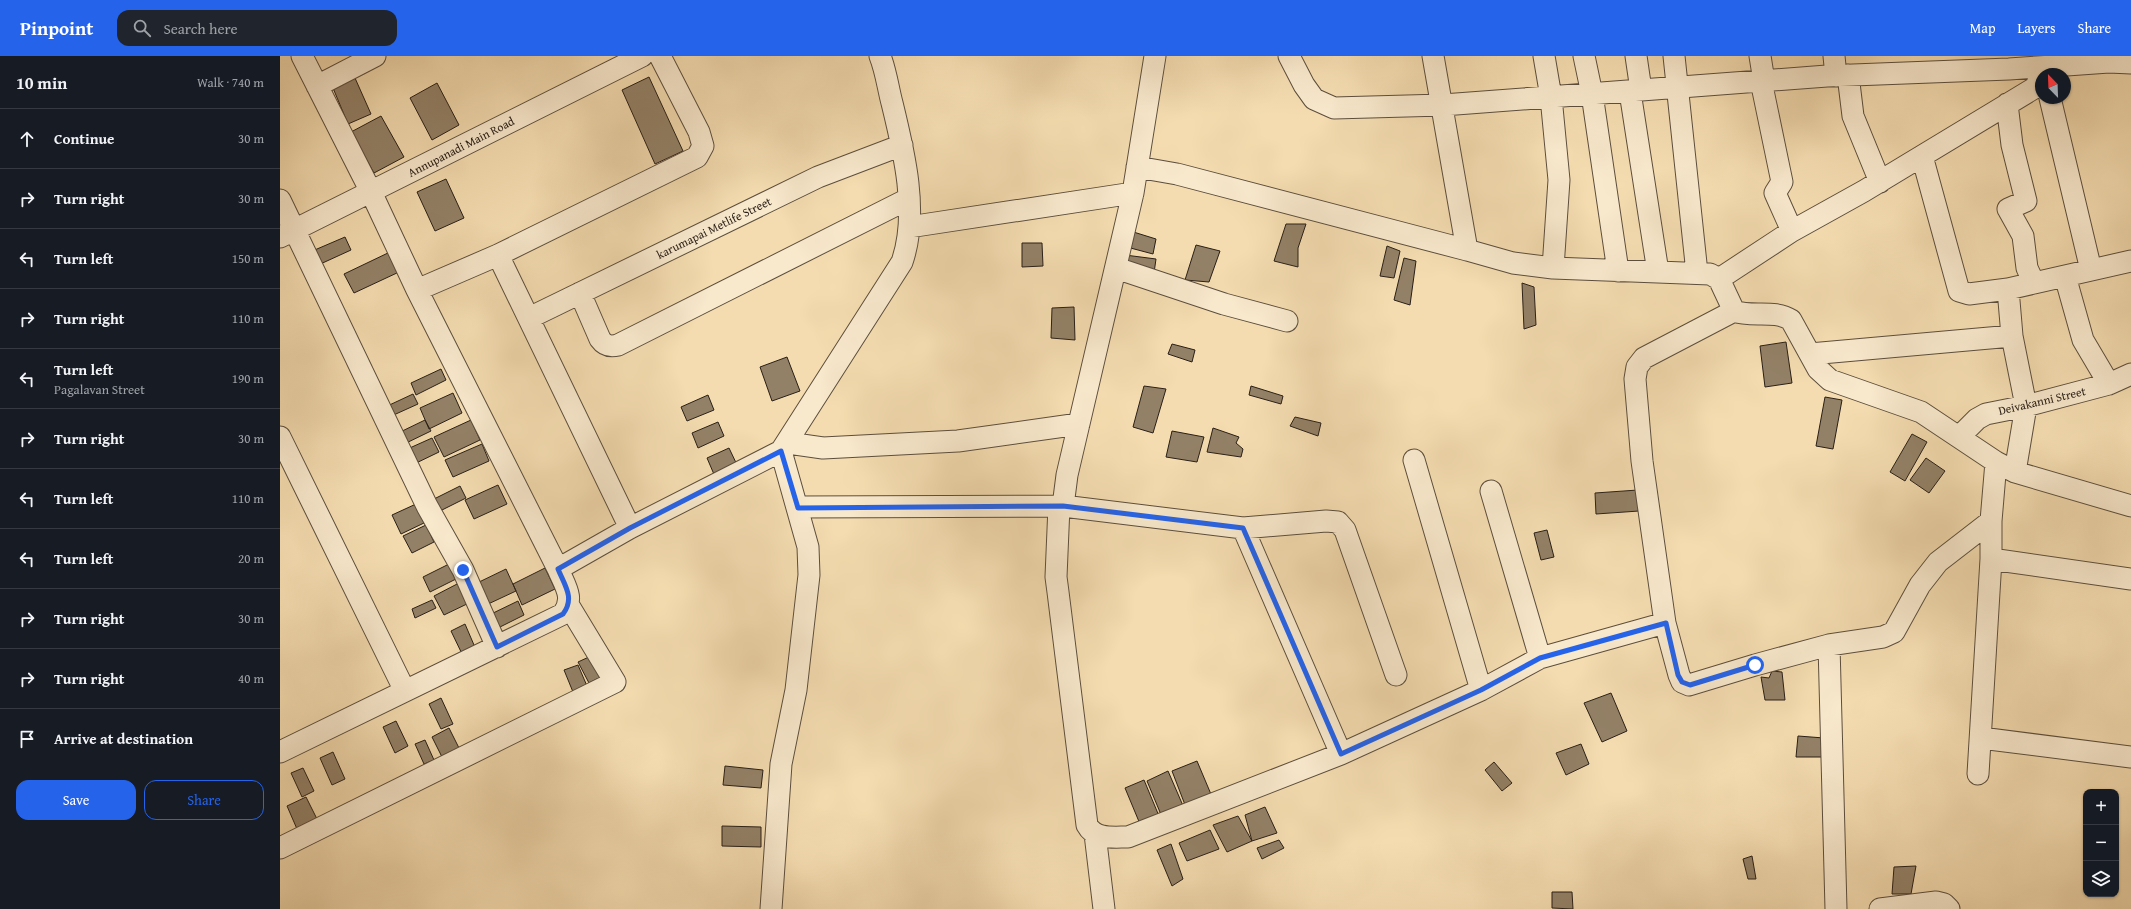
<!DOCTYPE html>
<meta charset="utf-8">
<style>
body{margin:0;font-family:"Gentium Book Plus",serif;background:#20242c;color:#f1f3f6}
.controls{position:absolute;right:12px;bottom:12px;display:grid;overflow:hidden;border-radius:8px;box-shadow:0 1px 3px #0004}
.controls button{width:36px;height:36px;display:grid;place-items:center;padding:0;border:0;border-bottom:1px solid #363941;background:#171b24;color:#f1f3f6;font:20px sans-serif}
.compass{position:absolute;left:1755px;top:12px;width:36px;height:36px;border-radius:50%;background:#171b24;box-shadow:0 1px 3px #0004;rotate:337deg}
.stop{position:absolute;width:12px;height:12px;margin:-9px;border:3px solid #2563eb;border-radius:50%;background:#fff}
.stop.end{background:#2563eb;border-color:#fff;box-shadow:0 1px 4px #0008}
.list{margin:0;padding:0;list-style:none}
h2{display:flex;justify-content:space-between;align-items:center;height:52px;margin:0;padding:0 16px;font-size:17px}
h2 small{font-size:13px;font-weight:400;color:#9ea1a6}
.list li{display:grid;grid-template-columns:26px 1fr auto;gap:12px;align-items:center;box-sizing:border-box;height:60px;padding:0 16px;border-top:1px solid #363941}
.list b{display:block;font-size:15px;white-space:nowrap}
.list p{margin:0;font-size:13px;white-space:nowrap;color:#9ea1a6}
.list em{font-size:13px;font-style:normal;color:#9ea1a6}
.actions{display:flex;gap:8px;padding:12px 16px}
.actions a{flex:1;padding:9px 0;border:1px solid #2563eb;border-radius:12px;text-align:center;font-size:14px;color:#2563eb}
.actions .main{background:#2563eb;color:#fff}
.icon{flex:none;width:22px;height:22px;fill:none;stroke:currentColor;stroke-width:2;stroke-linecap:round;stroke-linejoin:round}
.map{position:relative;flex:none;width:1851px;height:853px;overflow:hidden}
header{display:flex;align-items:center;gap:24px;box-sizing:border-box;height:56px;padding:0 20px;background:#2563eb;color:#fff}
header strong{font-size:19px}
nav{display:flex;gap:22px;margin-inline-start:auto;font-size:14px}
.search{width:280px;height:36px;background:#20242c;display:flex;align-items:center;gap:10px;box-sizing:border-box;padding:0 14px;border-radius:12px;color:#9ea1a6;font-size:15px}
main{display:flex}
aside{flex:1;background:#171b24}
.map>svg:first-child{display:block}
</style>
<header>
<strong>Pinpoint</strong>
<div class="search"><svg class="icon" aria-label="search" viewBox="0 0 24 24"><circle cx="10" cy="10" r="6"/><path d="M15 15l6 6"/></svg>Search here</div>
<nav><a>Map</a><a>Layers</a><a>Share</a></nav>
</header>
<main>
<aside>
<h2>10 min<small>Walk · 740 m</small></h2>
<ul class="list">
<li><svg class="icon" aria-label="ahead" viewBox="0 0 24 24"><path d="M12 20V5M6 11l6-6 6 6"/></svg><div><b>Continue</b></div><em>30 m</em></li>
<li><svg class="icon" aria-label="right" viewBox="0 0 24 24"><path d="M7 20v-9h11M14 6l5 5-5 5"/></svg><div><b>Turn right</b></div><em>30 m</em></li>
<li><svg class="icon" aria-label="left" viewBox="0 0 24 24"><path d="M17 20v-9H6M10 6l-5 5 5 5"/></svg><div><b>Turn left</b></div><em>150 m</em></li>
<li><svg class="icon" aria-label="right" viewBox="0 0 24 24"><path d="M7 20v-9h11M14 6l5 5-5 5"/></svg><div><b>Turn right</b></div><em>110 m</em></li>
<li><svg class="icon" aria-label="left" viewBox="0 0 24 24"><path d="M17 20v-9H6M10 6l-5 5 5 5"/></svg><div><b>Turn left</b><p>Pagalavan Street</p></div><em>190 m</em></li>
<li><svg class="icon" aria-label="right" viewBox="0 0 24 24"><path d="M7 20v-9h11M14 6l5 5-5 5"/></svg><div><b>Turn right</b></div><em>30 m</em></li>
<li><svg class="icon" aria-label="left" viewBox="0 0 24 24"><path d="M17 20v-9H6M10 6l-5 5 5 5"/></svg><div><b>Turn left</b></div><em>110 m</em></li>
<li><svg class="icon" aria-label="left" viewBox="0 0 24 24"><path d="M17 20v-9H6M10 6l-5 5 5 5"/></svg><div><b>Turn left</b></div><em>20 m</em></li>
<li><svg class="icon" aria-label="right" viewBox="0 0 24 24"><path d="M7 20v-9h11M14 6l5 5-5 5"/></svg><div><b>Turn right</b></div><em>30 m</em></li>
<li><svg class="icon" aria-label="right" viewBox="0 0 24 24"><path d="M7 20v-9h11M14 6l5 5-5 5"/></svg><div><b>Turn right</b></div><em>40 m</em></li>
<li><svg class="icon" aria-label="arrive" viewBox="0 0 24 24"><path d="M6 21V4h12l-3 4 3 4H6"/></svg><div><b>Arrive at destination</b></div></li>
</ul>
<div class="actions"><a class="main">Save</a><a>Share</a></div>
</aside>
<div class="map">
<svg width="1851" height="853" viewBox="0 0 1851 853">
<rect width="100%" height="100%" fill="#f4dcb0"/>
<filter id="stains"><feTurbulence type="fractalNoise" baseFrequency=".005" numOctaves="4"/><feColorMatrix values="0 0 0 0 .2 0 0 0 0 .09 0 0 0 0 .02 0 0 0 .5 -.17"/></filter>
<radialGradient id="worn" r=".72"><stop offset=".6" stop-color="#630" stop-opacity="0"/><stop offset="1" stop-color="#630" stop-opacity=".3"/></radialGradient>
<path fill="#938167" stroke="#291f17" d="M369,21l34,74 -28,13 -33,-74z
M75,22l16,36 -23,10 -15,-36z
M157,27l22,42 -27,15 -22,-42z
M101,60l23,41 -30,16 -23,-41z
M166,123l18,39 -29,13 -18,-39z
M1006,168h20l-8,24v19l-24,-6z
M847,174l29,9 -3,15 -30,-8z
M65,181l6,13 -35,16 -6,-14z
M742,187h20l1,23 -21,1z
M916,189l24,6 -11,31 -24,-2z
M1107,190l13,5 -6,27 -14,-2z
M110,196l9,20 -45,21 -10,-19z
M845,199l31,4 -2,14 -31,-7z
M1124,202l12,3 -6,44 -16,-5z
M1242,227l12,4 2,38 -12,4z
M794,251l1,33 -24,-2 1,-30z
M1506,286l6,41 -27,4 -5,-41z
M892,288l23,6 -3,12 -24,-8z
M507,301l13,34 -28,10 -12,-34z
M161,313l5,11 -30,15 -5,-12z
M864,330l22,3 -13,44 -20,-6z
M971,330l32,10 -2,8 -32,-9z
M173,337l9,20 -33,16 -9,-21z
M133,338l5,10 -31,14 -4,-10z
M428,339l6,15 -27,11 -6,-14z
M1545,341l17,3 -9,49 -17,-3z
M1015,361l26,6 -3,13 -28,-10z
M145,364l6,11 -31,15 -6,-11z
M191,364l9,20 -36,17 -10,-20z
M438,366l6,14 -26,12 -6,-15z
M933,372l26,9 -3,6 7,6 -2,8 -34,-5z
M892,375l32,6 -7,25 -31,-5z
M1632,378l15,8 -22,39 -15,-9z
M152,382l7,14 -29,14 -7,-15z
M202,388l7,17 -36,16 -8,-17z
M449,392l10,21 -23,10 -9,-21z
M1646,402l19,13 -16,22 -19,-13z
M218,429l9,19 -33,15 -9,-19z
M180,430l6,12 -30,15 -6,-12z
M1358,434l1,21 -43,3 -1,-21z
M136,448l8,19 -23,11 -9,-19z
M146,469l8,17 -22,11 -9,-17z
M1267,474l7,27 -13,3 -7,-27z
M169,508l7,15 -26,13 -7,-15z
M265,512l10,21 -33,16 -9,-21z
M226,513l10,22 -30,14 -11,-21z
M179,527l10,20 -25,12 -10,-19z
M152,544l4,8 -21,10 -3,-9z
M238,545l6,14 -30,15 -7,-14z
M185,568l12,28 -13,6 -13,-27z
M311,600l10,21 -12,6 -11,-21z
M298,609l9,21 -14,6 -9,-22z
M1492,615l10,1 3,28h-20l-4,-23 8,1z
M1331,637l16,38 -25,11 -18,-39z
M161,642l12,26 -12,5 -12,-25z
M116,665l12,25 -13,7 -12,-26z
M169,672l10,20 -17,9 -10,-20z
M1518,680l26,2 4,19h-32z
M145,684l9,20 -10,4 -9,-20z
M1301,688l8,20 -23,11 -10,-22z
M53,696l12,27 -13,6 -12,-27z
M917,705l16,38 -26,11 -15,-39z
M1214,706l18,21 -10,8 -17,-21z
M445,710l38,4 -2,18 -38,-3z
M23,712l11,23 -12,6 -11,-24z
M888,715l16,37 -22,9 -15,-36z
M864,724l15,36 -19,8 -15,-36z
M26,741l11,22 -20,10 -10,-23z
M985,751l12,26 -25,8 -7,-26z
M958,760l14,25 -25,11 -14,-27z
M442,770l39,1v20l-39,-1z
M930,774l9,19 -32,12 -8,-18z
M999,784l5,8 -22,11 -5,-11z
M891,788l12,35 -11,7 -15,-36z
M1472,800l4,23h-8l-5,-20z
M1636,810l-5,28h-19l2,-27z
M1272,836h20l1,17 -21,-1z"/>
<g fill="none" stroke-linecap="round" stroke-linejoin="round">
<defs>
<path id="minor" d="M22,0l69,136 46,98 141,279
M1009,0l15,29 10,14 20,9 109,-3 384,-29 182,-7 100,-7 22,1
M1153,0l34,194 46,13 40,5 157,6 9,5 15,32c18,7 40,-2 57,9l27,49 12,11 91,32 75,50 19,10 116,34
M1264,0l7,41 8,83 -6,88
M1304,0l8,38 26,177
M1356,0l5,34
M1394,0l23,217
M1480,0l4,25
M1554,0l2,20
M1568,19l5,41 27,66
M1481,25l21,101 -7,11 17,38
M37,30l58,-30
M1350,36l28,180
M1770,42l41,172
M1727,48l5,41 14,56 -18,8 15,27 4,32 7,15
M1642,100l37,135 10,3 39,-5
M857,111l40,7 290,76
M0,144l147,306 36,64 34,77
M629,171l224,-34
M0,181l362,-181
M218,199l132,273
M836,212l108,36 63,17
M1785,220l18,64 26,44
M1439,223l73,-48 72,-40 172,-104 7,-20
M137,234l81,-35 199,-98 6,-11 -4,-14 -39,-76
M300,237l20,46c5,7 10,8 18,6l290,-146
M249,262l289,-141 84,-32
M1732,280l-4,-47 123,-28
M1530,298l202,-18 14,70 -11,66
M0,381l125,254
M1679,381l18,-18 9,-5 40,-8 83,-22 22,-10
M508,387l35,5 135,-7 121,-17
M1134,404l67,230
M1211,435l49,167
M779,450l-3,71 2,15 29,233c8,15 26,12 41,12l213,-83 -98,-226
M783,450l4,-31 66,-282 22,-137
M518,451l265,-1 180,22 83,-7 12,1 7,8 51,145
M1711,503l140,20
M1385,567l-23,-162 -7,-82 2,-12 7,-9 90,-47
M1549,589l7,264
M1701,682l150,19
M0,696l283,-138c12,-16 2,-28 -5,-45l72,-41 151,-77
M1061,698l140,-64 59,-32 125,-35 14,52 3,7 7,3 66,-20 74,-20 54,-8 11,-5 26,-47 18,-23 53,-41 5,-59
M1698,718l13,-215v-38
M815,778l9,75
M0,792l335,-166 -46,-76
M491,853l10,-145 15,-74 13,-115 -1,-28 -27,-96 121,-189c17,-49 2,-110 -10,-159 -4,-15 -6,-32 -12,-47
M1600,853l56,-7 8,2 5,5"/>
</defs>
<use href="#minor" stroke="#5c4e3d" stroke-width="23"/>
<use href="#minor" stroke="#f8e8cc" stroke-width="21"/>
</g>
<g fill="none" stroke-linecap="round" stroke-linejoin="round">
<path stroke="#2563eb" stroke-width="5" d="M183,514l34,77 66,-33c12,-16 2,-28 -5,-45l72,-41 151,-77 17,57 265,-2 180,22 98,226 140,-64 59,-32 126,-35 12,52 4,7 8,3 65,-20"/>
</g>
<g text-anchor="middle" stroke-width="3.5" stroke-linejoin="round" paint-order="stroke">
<g font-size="12" fill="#291f17" stroke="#f8e8cc">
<text transform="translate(181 91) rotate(-27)" y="4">Annupanadi Main Road</text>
<text transform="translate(434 172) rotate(-26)" y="4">karumapai Metlife Street</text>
<text transform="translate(1762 345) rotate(-13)" y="4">Deivakanni Street</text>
</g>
</g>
<rect width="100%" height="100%" filter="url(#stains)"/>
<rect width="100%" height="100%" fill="url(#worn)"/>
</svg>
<div class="controls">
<button>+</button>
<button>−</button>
<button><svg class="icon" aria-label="layers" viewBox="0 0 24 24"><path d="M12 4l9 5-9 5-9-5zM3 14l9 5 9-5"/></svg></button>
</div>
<svg class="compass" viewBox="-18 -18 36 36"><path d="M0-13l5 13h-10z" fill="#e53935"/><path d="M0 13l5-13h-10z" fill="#9ea1a6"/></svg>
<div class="stop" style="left:1475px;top:609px"></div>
<div class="stop end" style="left:183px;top:514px"></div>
</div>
</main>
